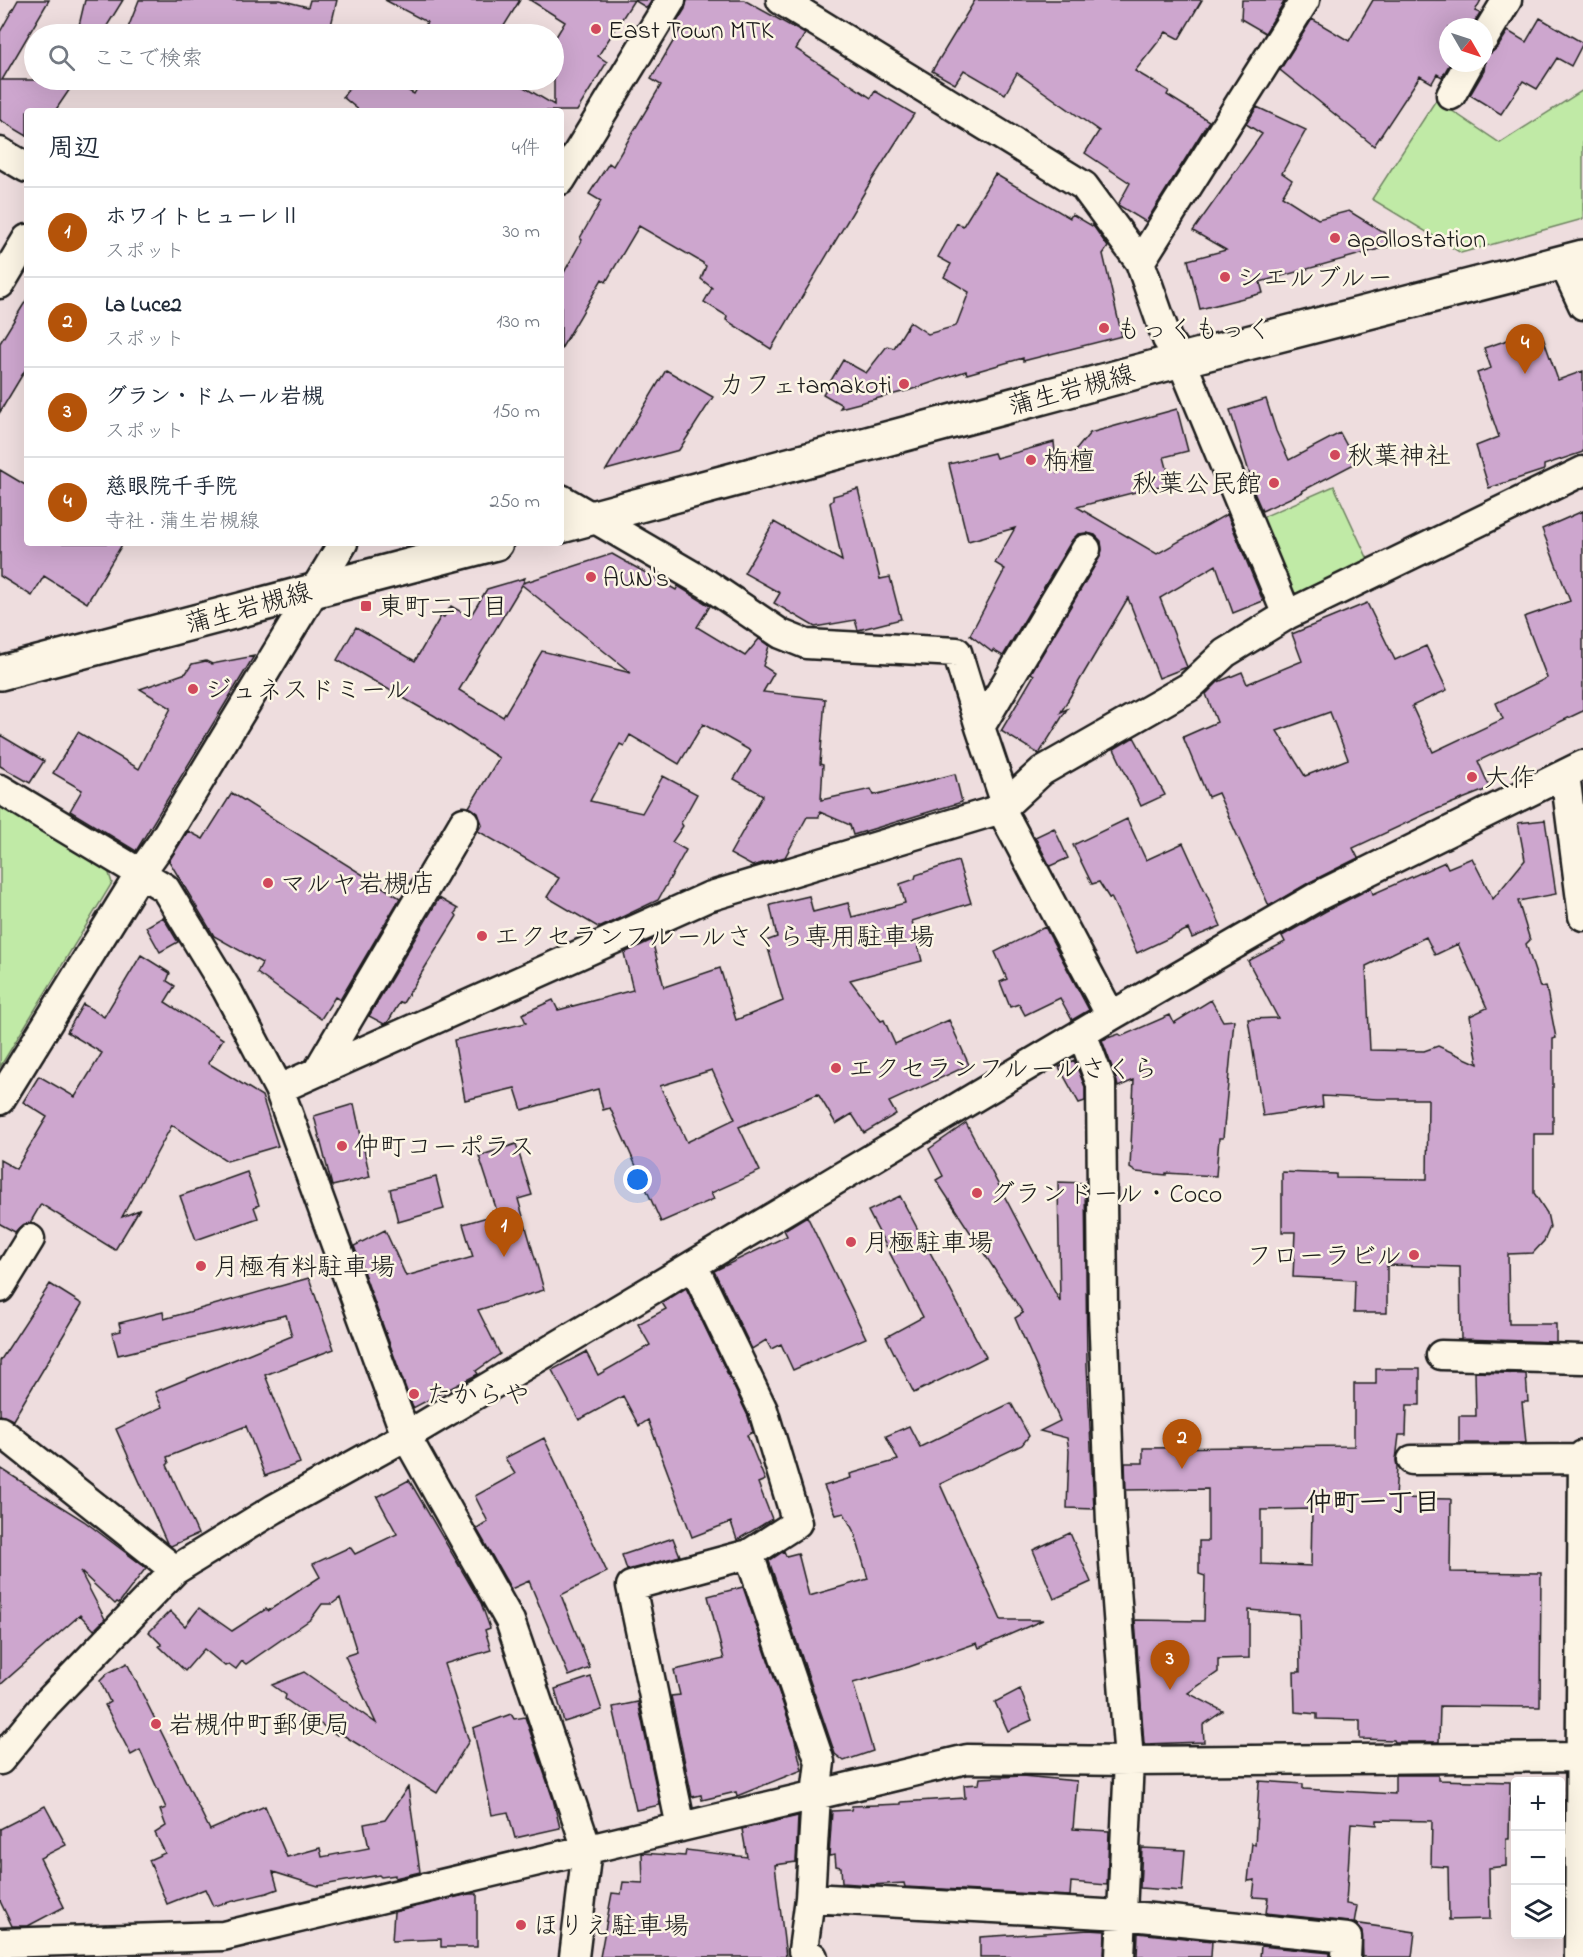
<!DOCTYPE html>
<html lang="ja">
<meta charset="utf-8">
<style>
body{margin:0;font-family:"Indie Flower","Klee One",sans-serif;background:#f2f2f3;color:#1f2937}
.controls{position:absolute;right:18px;bottom:18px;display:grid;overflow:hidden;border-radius:6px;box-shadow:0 6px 24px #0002}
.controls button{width:54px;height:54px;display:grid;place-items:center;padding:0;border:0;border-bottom:2px solid #e0e1e3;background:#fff;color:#1f2937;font:30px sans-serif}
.compass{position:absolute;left:1439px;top:18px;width:54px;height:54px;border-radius:50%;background:#fff;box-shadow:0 6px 24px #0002;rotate:129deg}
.you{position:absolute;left:638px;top:1180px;width:21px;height:21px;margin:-15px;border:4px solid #fff;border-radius:50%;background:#1a73e8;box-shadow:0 0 0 9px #1a73e833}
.badge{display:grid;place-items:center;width:39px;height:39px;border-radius:50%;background:#b45309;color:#fff;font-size:20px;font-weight:700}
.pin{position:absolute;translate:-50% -50px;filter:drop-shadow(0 2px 3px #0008)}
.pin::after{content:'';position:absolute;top:32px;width:21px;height:18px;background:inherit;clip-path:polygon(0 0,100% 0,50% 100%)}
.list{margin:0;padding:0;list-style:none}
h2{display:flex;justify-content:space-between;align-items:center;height:78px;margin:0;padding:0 24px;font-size:26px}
h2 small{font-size:20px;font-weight:400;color:#747a83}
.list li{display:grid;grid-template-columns:39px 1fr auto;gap:18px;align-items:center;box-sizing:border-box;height:90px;padding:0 24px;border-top:2px solid #e0e1e3}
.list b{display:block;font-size:22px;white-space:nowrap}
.list p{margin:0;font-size:20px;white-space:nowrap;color:#747a83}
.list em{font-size:20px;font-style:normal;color:#747a83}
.icon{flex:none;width:33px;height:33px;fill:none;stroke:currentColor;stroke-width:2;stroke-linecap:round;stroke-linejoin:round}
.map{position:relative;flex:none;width:1583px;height:1957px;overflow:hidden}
.search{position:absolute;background:#fff;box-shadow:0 6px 24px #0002;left:24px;top:24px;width:540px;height:66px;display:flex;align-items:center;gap:15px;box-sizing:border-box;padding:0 21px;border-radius:33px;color:#747a83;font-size:22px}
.panel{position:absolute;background:#fff;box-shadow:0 6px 24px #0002;left:24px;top:108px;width:540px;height:438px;border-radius:6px}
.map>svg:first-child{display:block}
</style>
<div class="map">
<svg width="1583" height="1957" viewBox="0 0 1583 1957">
<rect width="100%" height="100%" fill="#eeddde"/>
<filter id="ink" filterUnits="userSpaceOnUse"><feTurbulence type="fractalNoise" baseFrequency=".0167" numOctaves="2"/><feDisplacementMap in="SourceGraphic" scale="12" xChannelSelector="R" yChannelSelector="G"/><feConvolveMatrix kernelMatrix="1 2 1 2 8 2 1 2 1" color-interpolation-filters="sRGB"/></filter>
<g filter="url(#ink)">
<path fill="#c0eaa6" stroke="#6e8361" stroke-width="1.5" d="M1583,90v129l-122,34 -89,-54 64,-99 64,43z
M1334,486l37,80 -69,32 -18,-7 -28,-71z
M0,802l107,65 5,16 -112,184z"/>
<path fill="#cda6ce" stroke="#1c1c1c" stroke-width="1.5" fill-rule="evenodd" d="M18,0h31l-47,80h74l-21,31h-28v25l-27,-16v-88z
M85,0h38l-21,34h-25z
M139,0h141l28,7 2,-7h27l-8,34h-186l-15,-6z
M385,0h135l-21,34h-78l6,-12z
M530,0h122l-5,8 -13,-8 -36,56 9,6 -30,49h-217l-17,-14 11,-17h35l25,14 8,-14h90l42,25v-65l11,-18z
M687,0h57l61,34 -9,15 75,49 4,-7 39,23 -44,69 -99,166 -45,-29 1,-4 -23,-14 8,-14 -11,-9 5,-13 -3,-2v-1l-64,-37 -33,56 -4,-3 -41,70v-71l21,-38 -2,-2 21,-37 -12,-7 20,-31 4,3 48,-81 -10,-6 30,-51 -6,-3 10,-16z
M975,0h227l-23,39 -13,-7 -31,39 34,20 -2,4 42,26 -63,101 -28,-17 12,-22 -45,-30 14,-22 -82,-58 -12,21 -41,-24 -9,14 -23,-13z
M1242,0h38l4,2 -19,31 -24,-14z
M1373,0h108l-6,11 5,2 -9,14h-23v36h2l-8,14 -5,-3 -5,9 -12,-7 -46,70 -94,-76 32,-51 37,22z
M1540,18l43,25 -12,23 -14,-8 -20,31 -14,-8 -22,33 -31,-19 14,-24 1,-8 -1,-9 7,-1 7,-6 10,-16 18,11z
M1257,107l49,23 -24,43 10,7 -10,16 36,23 31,-8 52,32 -141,39 3,11 -63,16 -12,-49 38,-10 -33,-19 69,-97 -16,-10z
M995,174l75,44 2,-4 22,13 14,20 -5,7 19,82 -99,25v-3l-56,16 -1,-3 -56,19 -70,18 2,-3 -19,-11 20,-34 23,13 21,-27 7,2 16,-26 18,12 28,-8 13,-34 -25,-15 7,-13 -13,-7 19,-34 6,3z
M27,299v68l-27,45v-69z
M1540,329l18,51 25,-9v81l-39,13v5l-55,18 -13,-42 23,-9 -22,-64 14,-5 -7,-20z
M666,370l47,27 -34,53 -73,20z
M1266,399l10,32 13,29 51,-27 16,30 -54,28 1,1 -41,19 -15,-35 3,-1 -20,-65z
M1177,409l11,42 -24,6 7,26 -94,24 80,47 70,-40 36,87 -30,12 -17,-48 -56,33 27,69 -28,11 -31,-80 -67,114 6,-3 -28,45 -38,-23 33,-56 -3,-2 69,-116 2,-7 -1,-9 -6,-6 -8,-2 -9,1 -6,6 -69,116 -10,-6 -1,2 -22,-17 35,-66 -10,-6 20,-35 -47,13 -19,-77 45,-11 2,5 58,-16 3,31 33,-40z
M0,470l27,16v57h96l-36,60 -43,-27 -12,20 -32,-20z
M858,489l22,90 10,-2 11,42 -43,11 -3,-10 -40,7 -41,-24 6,-10 -36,-20 30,-51 68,39 -12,-58 3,-3v-4z
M1583,511v200l-105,50 12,27 -60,24 -77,36 5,10 -48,24 -41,24 -51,-113 -10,4 -25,-60 34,-15 -11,-28 12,-12 24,-10 5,12 55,-23 -10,-27 75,-31 28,57 31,-14 21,44 -35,16 21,46 70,-33 -7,-16 51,-25 -23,-61 46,-16 -28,-72zM1330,712l18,47 -43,17 -28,-45z
M612,554l64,36 2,-4 32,20 -13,21 48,29 14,-17 10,7 -6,20 11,7 -11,19 62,7 -5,65 3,1 -2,35 50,-11 3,6 81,-21 7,28 -109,33 -3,-10 -30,-13 -1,5h-12l-22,40 -33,9 -22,-12 33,-59 -29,-16 17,-28 -48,-27 -24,40 -49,-29 -6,11 -4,-2 -30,57 52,12 21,-37 34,18 -16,29 2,3 -11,16 14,8 -28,50 -57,27h-3l-51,-30 12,-19 -81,-47 4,-7 -4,-11 -9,-6 30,-49 -64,-42 -98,-56 19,-33 59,34 26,-45 3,1 7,-11 19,11 17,-28 38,-11 -2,5zM522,585l109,88 -89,-22 -39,66 -44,-27z
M254,656l-118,195 -66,-40 12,-21 -29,-17 25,-41 61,37 32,-61 -31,-19 46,-16 6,-9 14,-3 6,3z
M0,735l44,26 -14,22 -30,-17z
M1134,737l31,58 -24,11 -27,-57z
M232,793l168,105 -60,102 -5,-3 -14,22 -64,-46 5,-10 -48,-27 -45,-75 19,-30 15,8z
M1127,819l19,41 37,-17 38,83 -29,12 -4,-9 -51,24 -26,-56 -2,1 -10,-16 -7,2 -19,-39z
M1545,820l11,74 -38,7 12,39 -4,4 14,43 6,-1 10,52 -3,1v95h-19v59l13,20 3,14 -6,14 -11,12 -25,1 1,70h47v18l-95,-3 -1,-72 -73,-2v48h-33l1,-33 -62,-3 2,-45h-13v-60l54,2v4l91,1 1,-80h-50l-56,-3 1,11 -60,9 -15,-97 30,-1 -30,-57 37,-19 -3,-6 44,-25 45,-23 2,6 72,-32 3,6 24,-10 21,41 32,-39 -7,-37zM1426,937l9,18 23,-11 29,64 -17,8 8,48 -40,-18 -14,5 -54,-1 -4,-84z
M1054,828l14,30 -18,8 -15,-29z
M958,861l13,42 -59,18 10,40 -72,19 31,41 3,-1 11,24 54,-24 20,45 -80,37 7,12 -32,19 -12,-19 -16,10 -18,-30 -79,33 21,44 -49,22 3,6 -53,23 -51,-114 -7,2 -5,-21 -76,21 -7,-22 -50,12 -11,-60 72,-17 -4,-9 31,-14 5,10 75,-20 -9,-37 28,-13 12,47 56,-19 16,52 47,-19 -17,-60 11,-4 -7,-32 39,-9 4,16 35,-9 4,14 53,-14 -5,-19 15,-5 1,-4zM712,1070l23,49 -48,23 -27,-56z
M439,898l19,11 -3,4 2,3 -54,87 -3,-1 -12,20 -4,2 -15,-8z
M163,917l15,25 -18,10 -14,-25z
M1045,927l44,83 -17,10 -12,-22 -35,17 -6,-11 -9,3 -10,-25 7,-3 -12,-27z
M141,955l29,18 -3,8 8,5 -10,16 58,37 -15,24 54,33 16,50 -51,15 -55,-36 -50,92 17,-7 -24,40 -74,-46 -11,19 -8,2 -7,7 -15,-8v-64l16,9 31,-52 -24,-15 16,-26 36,21 27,-44 -35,-21 16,-28 21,13z
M1211,1000l12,21 11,-1 -11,118h-4l-3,38 -50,-3v2l-30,-3 -6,-4 4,-88 -16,7 -2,-9 -14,-38 17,-6 3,2 48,-21 4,8z
M1074,1060l11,27v14l-6,2 -20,-36z
M354,1104l16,73 -38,9 -18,-70z
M966,1123l94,179 -2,-120 27,1 2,182 7,144 -27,-1 2,-57 -2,-13 -27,-7 20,-10 -45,-103 8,-5 -87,-133 7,-4 -14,-27z
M516,1144l16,51 -14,4 26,91 -66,20 22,44 -24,17 2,3 -65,34 -59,-162 31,-16 21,46 67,-19 -10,-33 35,-10 -19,-58z
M247,1172l12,33 -5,2 4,11 -62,22 -16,-44z
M436,1177l8,32 -46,13 -8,-33z
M900,1196l86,161 -72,36 -28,-56 37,-20 -55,-106z
M807,1216l59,122 -73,32 -12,-26 -10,5 -5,-9 -14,9 -38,-78 73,-35 -3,-6z
M309,1278l25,71 -69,26 35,88 -35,13 -19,-50 -79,31 2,6 -2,2 31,69 -27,12 -4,-3 -51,-114 46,-22 -7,-15 137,-56 -6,-21 -168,40 -6,-22 9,-2 -2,-8 44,-11 1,7z
M50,1284l32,20 -69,116 -13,-5v-54z
M686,1288l62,128 5,16 -6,3 18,45 -7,3 14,36 -35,21 -6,-18 -39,15 -44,-117 -9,6 -16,-30 -44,24 -27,-50 34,-18 12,23 52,-30 -12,-21 28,-15 -4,-6z
M1376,1369h44v36h-13l-1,30h-7l-3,25 1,7 -2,31 56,1 -1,73 91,1 -1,134 -100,-1 -1,36h-44l-1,-2 -34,-1v-19l-43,-1v-5l-22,-2 -1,-40h6l-1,-58 -50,-4v48l-31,1v13l-30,21 35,18 -20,14 1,17 -60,2 -9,-124 69,1 1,-45 -6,-2v-33h9v-52l-82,1 -1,-27h18v-15l211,-2v-62h22zM1312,1509l-1,57 -50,-2v-54z
M1475,1372l51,2 2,28h-6l4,41h-67v-27h17z
M1011,1403l18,33 -7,9 -82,39 61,136h42l-64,28 -2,-5 -68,24 -56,16 20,68 -29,10 -9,-7 -66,-193 15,-10 2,5 12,-3 11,43 59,-17 -13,-45 -11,-21 -8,2 -12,-29 27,-8 -1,-4 48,-14 -12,-24 23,-10 11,21z
M544,1438l63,134 -46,23 29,73 -21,8 -40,-95 -18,8 -34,-60 11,-7 -13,-26 40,-22 -10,-16z
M0,1468l84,53 62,47 -27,35 -2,-1 -2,2 -35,-33 25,48 -11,11 -14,-15 -80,70z
M409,1480l72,123 9,25 -5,2 6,20 -47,14 25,77 -32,52 -99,-61 -1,3 -15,-10 -37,-26 1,-4 -14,-10 32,-13 72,51 -31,-67 12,-4 -17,-54 -8,6h-10l-11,15 -65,45 -4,-3 -6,8 -7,-5 -4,2 -21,-17 -19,22 -26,-25 3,-1 -13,-13 21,-21 15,15 14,-18 33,23 34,-22 2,2 52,-34 -7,-13 37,-17 5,7 42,-20 -20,-37z
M1070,1533l21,49 -37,17 -21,-49z
M673,1538l7,18 -53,14 -5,-15z
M743,1587l51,149 8,34 -65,26 -1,-4 -34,8 -1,-5 -9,2 -21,-101 9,-1 -6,-25 50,-11 -16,-63z
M127,1663l83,167 55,-24 22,51 33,-9 2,9 47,-9 -5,-24 21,-4 23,-33 12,85 -25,6v-3l-14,2 -2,-2 -61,11 -45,-14 5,17 -11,4 -54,13 -8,-17 -38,15 -18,-44 16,-7 -10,-20 11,-7 -6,-16 6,-2 -26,-58 -9,5 -26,-50 5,-3 -10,-21 8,-8z
M591,1677l11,33 -38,12 -9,-33z
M1020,1689l12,31 -24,11 -13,-29z
M638,1702l22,103 -24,5 -23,-103z
M511,1714l3,5 11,-2 28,82 7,29 -45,10 -7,-26 -16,3 -19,-87z
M1395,1775h43v5l72,2 -1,57h-3v27l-17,2 1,51 -41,1 -1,-53 -17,-1 1,-45 -55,-1v5l-26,-2 -5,81 11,2 -3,17 61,9 -3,25h-49l-1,-26 -5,-6 -8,-3 -83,-9 2,-15 -15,-1 2,-17 -7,1 4,-38 3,2 4,-64 44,3v5l92,5z
M1022,1776l55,5 -4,48 36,2 -2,54 -36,-3 -1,14 -165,-9 -1,-4 -34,2 -28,-2 -1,-16 -5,-1 -1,-11 -6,1 3,-45 19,-1 1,-4 49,-2v-2l64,-4 -1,-13 15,-1 1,-6z
M45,1806l21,39 -26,13 24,49 -36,19h-16l-12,-25v-72z
M798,1816l-2,46 -21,3 11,92h-186l12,-64 9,1 2,-12 20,1 -1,-30 43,3 1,-6 61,7 -5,-28z
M1142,1848l43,2 -3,41 -42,-3z
M469,1894h8v53h-36v-8l-49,2 2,-29z
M1089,1930l16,1 -1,26h-124v-20z
M1138,1933l74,8 -1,16h-74z
M1261,1946l69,7v4h-70z"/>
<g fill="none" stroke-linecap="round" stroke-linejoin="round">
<defs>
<path id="minor" d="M781,0l303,186 56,76 27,77 14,21 106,255
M1484,38l23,-38
M1451,95l18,-32
M0,152l27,16
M561,180l110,-180
M1140,262l165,-262
M1563,262l20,43
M0,284l27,-45
M561,499l146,85 74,50 25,10 151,8 23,75 26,77
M980,727l106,-178
M1565,774l18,142
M0,789l165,99 62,102 52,99 127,347 104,185 9,26 68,202 -13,108
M1001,809l110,207
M1082,1033l19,51 2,225 8,214 18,238 -9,196
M317,1072l147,-250
M279,1089l429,-192 293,-88 41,-38 147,-84 36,-34 62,-38 296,-144
M0,1100l141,-228 20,-28 182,-301
M0,1288l30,-49
M1441,1355l142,4
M0,1431l175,139
M1412,1460l171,-1
M749,1554l71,208 -4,33 -6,103
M0,1760l46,-56 129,-134 99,-61 132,-73 705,-420 207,-120 265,-131
M681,1827l-50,-241 118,-32 48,-31 -34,-113 -70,-145
M0,1943l223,-7 744,-177 162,2 454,-4
M813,1957l-10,-7 7,-52 312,17 225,23 -1,19
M1579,1957l4,-502"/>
<path id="secondary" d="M561,526l620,-166 402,-103
M0,673l496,-130"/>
</defs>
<use href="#minor" stroke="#1c1c1c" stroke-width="33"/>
<use href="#secondary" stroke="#1c1c1c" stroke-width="38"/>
<use href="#minor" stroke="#fcf5e5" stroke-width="28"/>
<use href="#secondary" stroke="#fcf5e5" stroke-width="33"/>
</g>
</g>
<g fill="#d1495b" stroke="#fcf5e5" stroke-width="2">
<circle cx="596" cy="29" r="6"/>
<circle cx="1335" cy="238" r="6"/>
<circle cx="1225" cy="277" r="6"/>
<circle cx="1104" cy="328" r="6"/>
<circle cx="904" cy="384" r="6"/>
<circle cx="1335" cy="455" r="6"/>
<circle cx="1031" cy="460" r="6"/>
<circle cx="1274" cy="483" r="6"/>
<circle cx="591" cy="577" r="6"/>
<rect x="360" y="600" width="12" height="12" rx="3"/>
<circle cx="193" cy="689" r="6"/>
<circle cx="1472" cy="777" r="6"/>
<circle cx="268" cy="883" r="6"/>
<circle cx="482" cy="936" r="6"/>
<circle cx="836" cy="1068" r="6"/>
<circle cx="342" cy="1146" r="6"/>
<circle cx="977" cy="1193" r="6"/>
<circle cx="851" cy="1242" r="6"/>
<circle cx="1414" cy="1255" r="6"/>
<circle cx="201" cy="1266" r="6"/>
<circle cx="414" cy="1394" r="6"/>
<circle cx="156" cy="1724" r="6"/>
<circle cx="521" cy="1925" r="6"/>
</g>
<g text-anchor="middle" stroke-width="5" stroke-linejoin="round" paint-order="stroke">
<g font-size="26" fill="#1c1c1c" stroke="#fcf5e5" text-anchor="start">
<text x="608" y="38">East Town MTK</text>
<text x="1347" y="247">apollostation</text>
<text x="1237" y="286">シエルブルー</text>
<text x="1116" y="337">もっくもっく</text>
<text x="892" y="393" text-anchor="end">カフェtamakoti</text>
<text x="1347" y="464">秋葉神社</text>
<text x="1043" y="469">栴檀</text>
<text x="1262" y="492" text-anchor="end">秋葉公民館</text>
<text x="603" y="586">AUN's</text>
<text x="378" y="615">東町二丁目</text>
<text x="205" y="698">ジュネスドミール</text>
<text x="1484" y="786">大作</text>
<text x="280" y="892">マルヤ岩槻店</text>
<text x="494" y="945">エクセランフルールさくら専用駐車場</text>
<text x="848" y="1077">エクセランフルールさくら</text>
<text x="354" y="1155">仲町コーポラス</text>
<text x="989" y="1202">グランドール・Coco</text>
<text x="863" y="1251">月極駐車場</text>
<text x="1402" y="1264" text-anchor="end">フローラビル</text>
<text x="213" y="1275">月極有料駐車場</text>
<text x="426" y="1403">たからや</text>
<text x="168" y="1733">岩槻仲町郵便局</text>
<text x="533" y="1934">ほりえ駐車場</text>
</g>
<g font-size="26" fill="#1c1c1c" stroke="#fcf5e5">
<text transform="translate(1071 389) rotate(-15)" y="9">蒲生岩槻線</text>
<text transform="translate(248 607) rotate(-15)" y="9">蒲生岩槻線</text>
</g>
<g font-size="27" font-weight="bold" fill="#1c1c1c" stroke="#fcf5e5">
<text x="1373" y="1511">仲町一丁目</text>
</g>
</g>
</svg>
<div class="controls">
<button>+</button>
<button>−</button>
<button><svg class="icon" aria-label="layers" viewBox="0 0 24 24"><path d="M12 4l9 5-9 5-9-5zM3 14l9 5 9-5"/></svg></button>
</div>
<svg class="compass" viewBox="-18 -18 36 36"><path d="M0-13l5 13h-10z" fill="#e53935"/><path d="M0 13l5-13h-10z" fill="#747a83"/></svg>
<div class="you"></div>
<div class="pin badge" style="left:504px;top:1257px">1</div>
<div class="pin badge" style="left:1182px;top:1469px">2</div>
<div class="pin badge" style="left:1170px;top:1690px">3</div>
<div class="pin badge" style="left:1525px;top:374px">4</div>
<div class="search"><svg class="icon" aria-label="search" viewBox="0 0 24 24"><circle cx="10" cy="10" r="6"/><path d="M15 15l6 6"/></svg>ここで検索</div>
<section class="panel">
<h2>周辺<small>4件</small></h2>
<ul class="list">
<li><span class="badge">1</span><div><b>ホワイトヒューレⅡ</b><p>スポット</p></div><em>30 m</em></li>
<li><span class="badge">2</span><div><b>La Luce2</b><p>スポット</p></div><em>130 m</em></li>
<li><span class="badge">3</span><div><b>グラン・ドムール岩槻</b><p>スポット</p></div><em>150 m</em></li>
<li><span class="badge">4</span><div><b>慈眼院千手院</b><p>寺社 · 蒲生岩槻線</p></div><em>250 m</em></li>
</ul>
</section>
</div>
